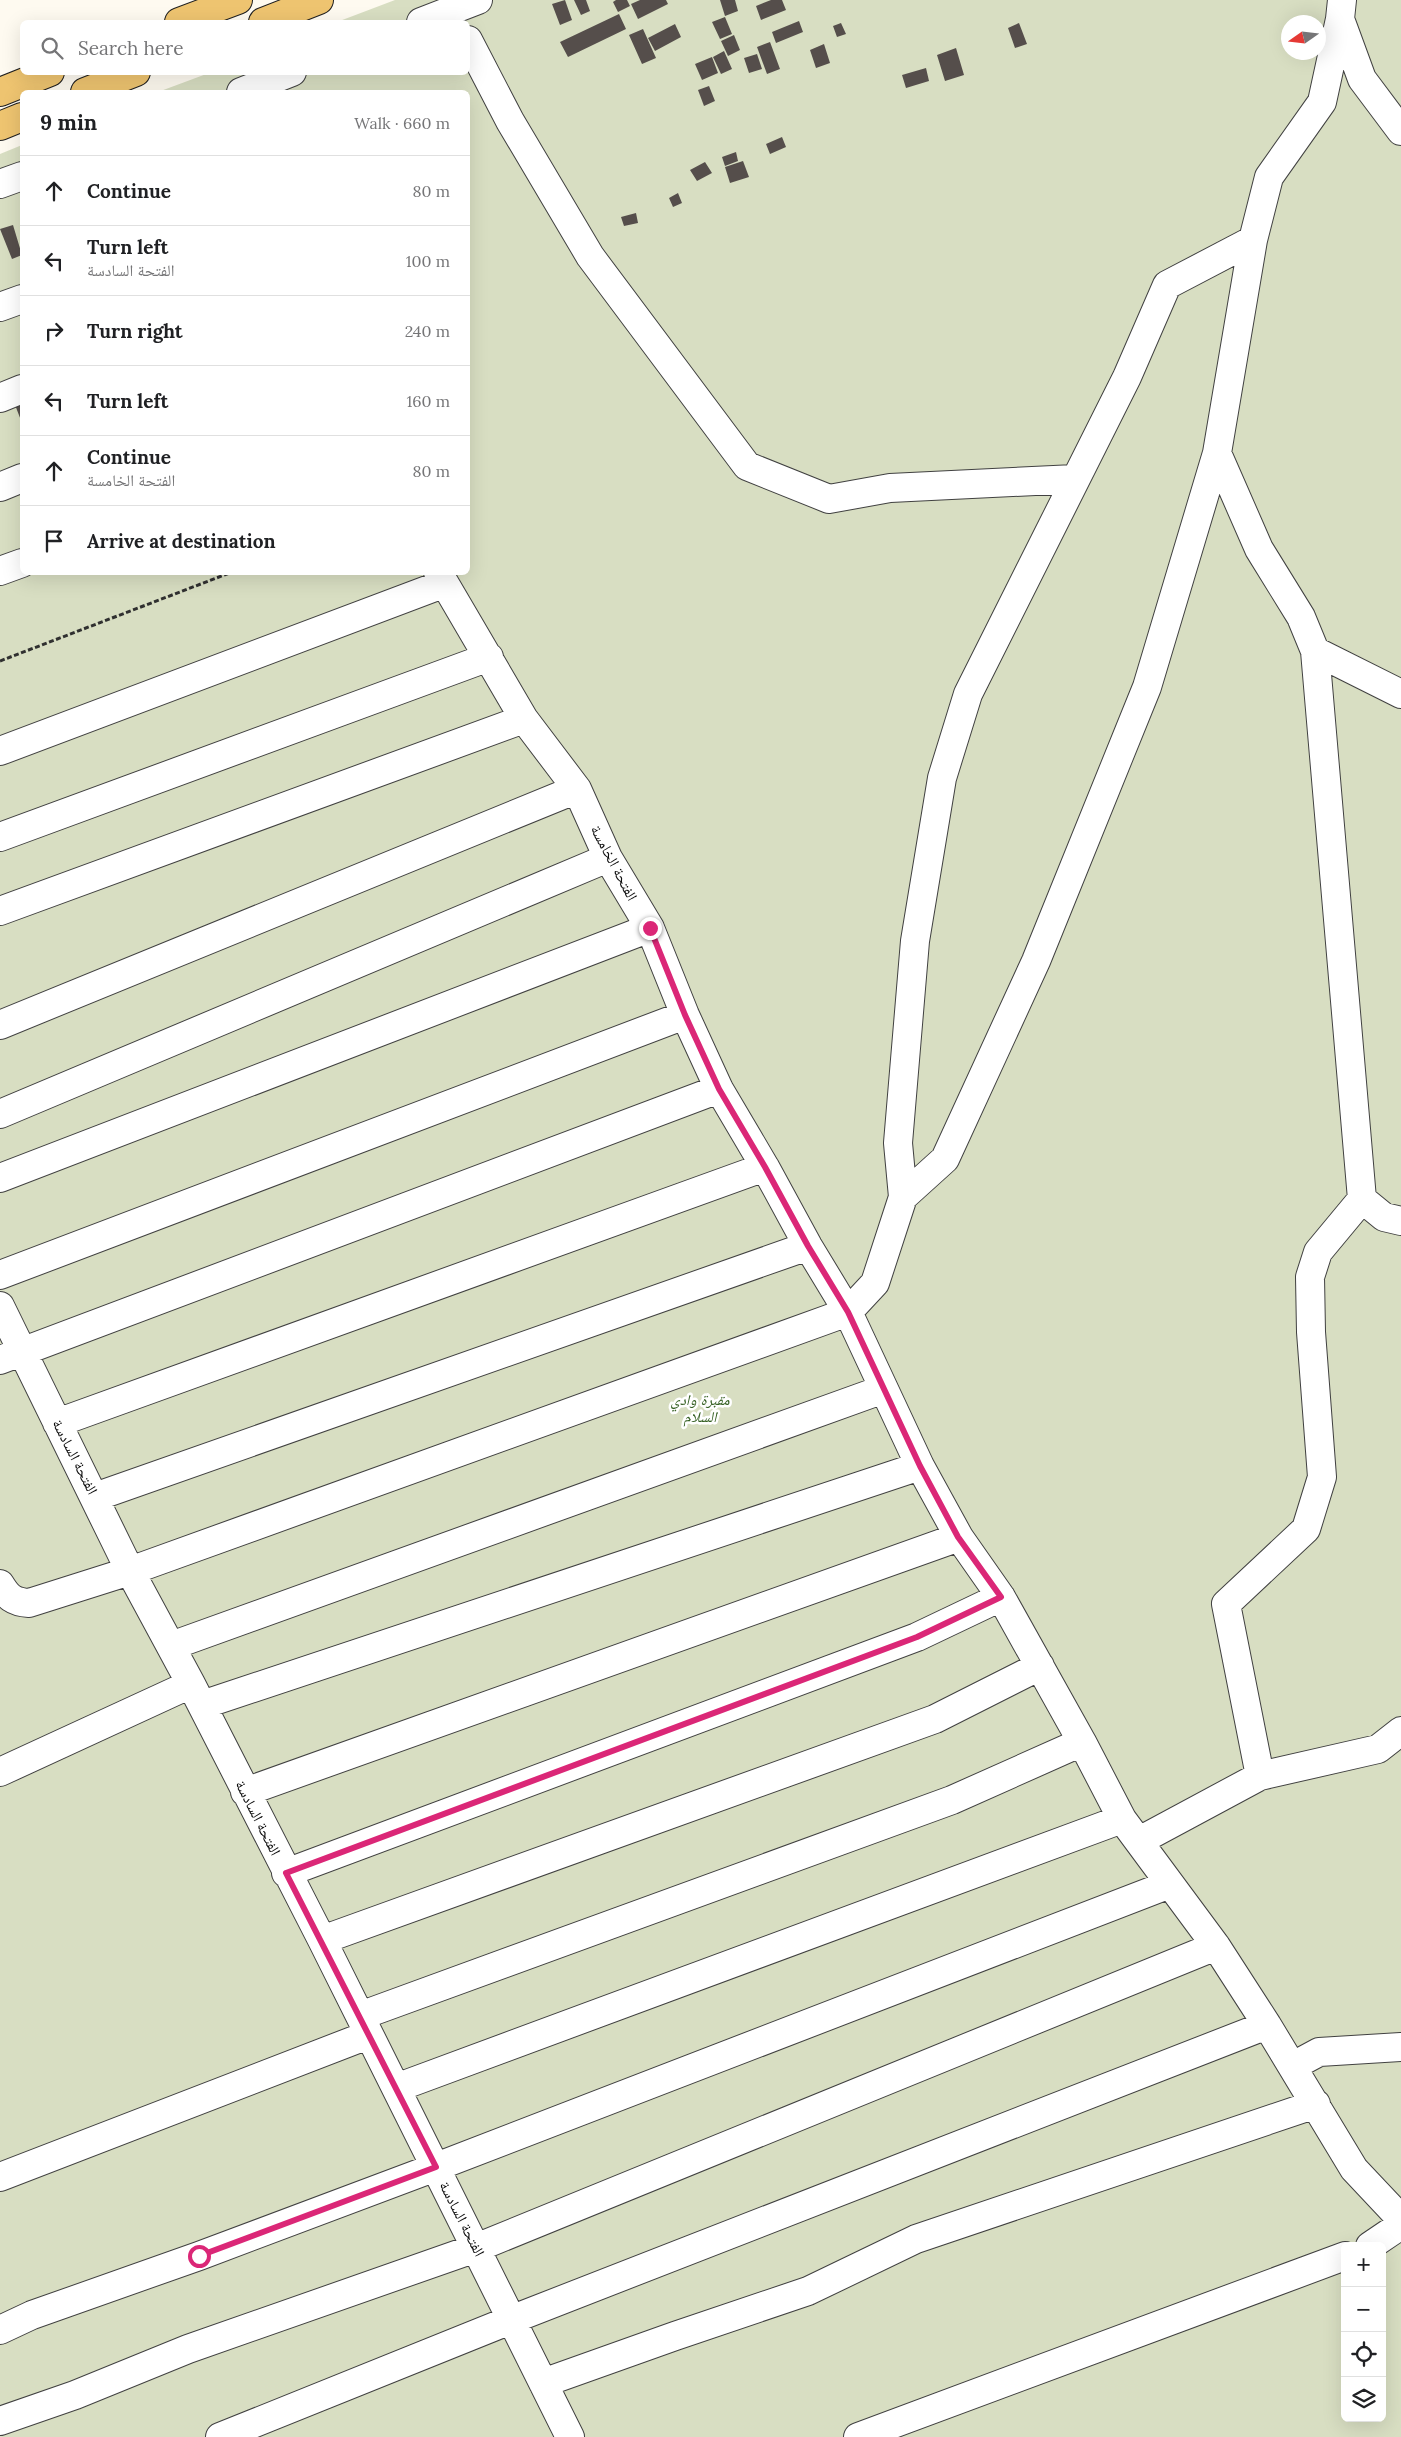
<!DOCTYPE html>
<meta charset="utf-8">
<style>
body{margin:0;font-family:Lora,"Noto Naskh Arabic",serif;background:#f2f2f2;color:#202124}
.controls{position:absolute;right:15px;bottom:15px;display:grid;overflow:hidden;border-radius:8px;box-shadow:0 5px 20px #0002}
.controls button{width:45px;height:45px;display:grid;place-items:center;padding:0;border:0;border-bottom:1px solid #e0e0e0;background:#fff;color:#202124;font:25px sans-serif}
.compass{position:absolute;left:1281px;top:15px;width:45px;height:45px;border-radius:50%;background:#fff;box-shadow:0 5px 20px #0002;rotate:256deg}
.stop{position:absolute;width:15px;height:15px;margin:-11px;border:4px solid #db2777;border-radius:50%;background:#fff}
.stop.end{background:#db2777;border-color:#fff;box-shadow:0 1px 5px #0008}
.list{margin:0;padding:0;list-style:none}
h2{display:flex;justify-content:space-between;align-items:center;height:65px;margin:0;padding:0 20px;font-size:21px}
h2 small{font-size:16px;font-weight:400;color:#757577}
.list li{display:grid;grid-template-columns:32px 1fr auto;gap:15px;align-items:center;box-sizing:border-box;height:70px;padding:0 20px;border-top:1px solid #e0e0e0}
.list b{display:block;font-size:19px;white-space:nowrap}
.list p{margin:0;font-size:16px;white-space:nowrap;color:#757577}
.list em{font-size:16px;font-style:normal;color:#757577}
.icon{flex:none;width:28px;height:28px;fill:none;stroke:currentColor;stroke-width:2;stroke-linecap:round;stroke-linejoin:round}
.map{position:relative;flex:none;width:1401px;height:2437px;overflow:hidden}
.search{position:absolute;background:#fff;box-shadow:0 5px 20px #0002;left:20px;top:20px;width:450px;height:55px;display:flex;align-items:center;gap:12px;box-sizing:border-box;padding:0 18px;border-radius:8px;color:#757577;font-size:19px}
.panel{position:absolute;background:#fff;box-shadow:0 5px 20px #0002;left:20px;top:90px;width:450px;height:485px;border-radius:8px}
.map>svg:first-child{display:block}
</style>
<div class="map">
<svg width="1401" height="2437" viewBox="0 0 1401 2437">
<rect width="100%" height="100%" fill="#fefaf0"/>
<path fill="#d8dec2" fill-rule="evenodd" d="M395,0h1006v2437h-1401v-2283l22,-9v427h446v-480h-310l51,-19 259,-1v-50h-131zM1288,22h30v30h-30zM1345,2246h37v172h-37z"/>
<path fill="#554e4b" d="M565,0l7,20 -12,5 -8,-21z
M574,0h12l4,11 -9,4z
M616,0h11l3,6 -12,6 -5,-10z
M640,0h26l2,4 -30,15 -7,-15z
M720,0h15l3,11 -13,5z
M771,0h11l4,10 -25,10 -5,-14z
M619,14l7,15 -58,28 -8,-15z
M725,17l7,17 -12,5 -8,-17z
M799,21l4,11 -27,11 -4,-11z
M841,23l5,11 -9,3 -4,-11z
M1019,23l8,21 -12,4 -7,-20z
M675,24l6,13 -26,14 -7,-13z
M643,29l13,29 -14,6 -13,-29z
M734,35l6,15 -12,6 -7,-15z
M770,42l10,27 -13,5 -10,-27z
M824,44l6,19 -14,5 -6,-18z
M956,48l8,27 -19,6 -8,-26z
M724,51l8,18 -11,5 -8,-17z
M757,54l5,15 -13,4 -5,-15z
M712,57l6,16 -16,7 -7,-16z
M926,68l3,13 -23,7 -4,-13z
M709,86l6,15 -11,5 -6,-16z
M782,137l4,10 -16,7 -4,-10z
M736,152l2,9 -13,5 -3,-9z
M743,161l6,16 -19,6 -5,-16z
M705,162l7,11 -15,8 -7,-11z
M678,193l4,10 -9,4 -4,-9z
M636,213l2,10 -14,3 -3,-9z
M13,225l9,30 -10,4 -12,-30z
M22,393v30l-10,-26z"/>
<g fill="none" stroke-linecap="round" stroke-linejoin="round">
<defs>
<path id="minor" d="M1340,19l22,60 39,52
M421,22l57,-22
M468,40l42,81 80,135 157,210 82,33 61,-11 185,-9
M241,92l51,-20
M0,184l22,-8
M0,307l22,-8
M0,398l22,-9
M1217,453l42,96 42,68 14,34 86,43
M0,487l22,-9
M0,571l22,-8
M438,572l86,147 53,70 31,69 42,70 35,87 34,74 46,78 43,79 40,66 72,154 39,71 42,60 81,145 40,77 94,127 51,79 87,144 47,50
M1315,651l47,548 22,18 17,4
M0,751l443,-167
M0,837l489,-180
M0,911l524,-192
M0,1025l577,-236
M0,1114l608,-256
M0,1178l650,-250
M903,1197l-5,-54 17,-202 27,-163 26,-84 159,-317 40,-92 86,-45
M0,1275l685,-260
M0,1306l130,265 61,113 131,256 248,497
M0,1360l719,-271
M57,1423l708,-256
M95,1497l713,-251
M0,1584c8,13 13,18 29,19l101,-32 718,-259 27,-29 28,-86 42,-38 91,-198 111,-274 70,-234 36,-213 16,-63 53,-75 18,-83 2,-19
M171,1646l713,-257
M202,1705l718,-239
M0,1772l191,-88
M1260,1776l-34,-172 80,-75 16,-52 -11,-145 -1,-55 8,-25 44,-53
M245,1792l714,-255
M1139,1841l121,-65 118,-27 23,-18
M286,1873l631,-236 84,-40
M322,1940l613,-221 105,-53
M360,2016l592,-216 130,-58
M1293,2066l26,-14 82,-5
M396,2088l726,-269
M0,2177l368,-142
M1370,2246l31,-21
M0,2330l32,-15 167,-59 237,-89 734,-283
M543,2383l132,-47 133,-45 108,-52 400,-135
M0,2421l75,-26 113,-46 288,-101 740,-302
M220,2437l293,-118 754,-294
M858,2437l487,-181"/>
<path id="major" d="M179,22l59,-22
M263,22l56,-22
M0,92l50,-20
M85,92l51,-20
M0,126l22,-9"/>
</defs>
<use href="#minor" stroke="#414141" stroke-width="30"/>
<use href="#major" stroke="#1f1f1f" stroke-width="30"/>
<path stroke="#303030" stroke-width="3" stroke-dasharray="5 2.5" stroke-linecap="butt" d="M0,661l232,-89"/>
<use href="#minor" stroke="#fff" stroke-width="28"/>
<use href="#major" stroke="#eec470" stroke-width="28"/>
</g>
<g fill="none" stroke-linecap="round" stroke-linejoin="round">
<path stroke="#db2777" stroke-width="6" d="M199,2256l237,-89 -150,-294 631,-236 84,-40 -43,-60 -38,-71 -72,-154 -40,-66 -43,-79 -46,-78 -34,-74 -35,-87"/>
</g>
<g text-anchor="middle" stroke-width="5" stroke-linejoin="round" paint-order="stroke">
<g font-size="15" fill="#0e0e0e" stroke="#fff">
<text transform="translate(614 863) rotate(62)" y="5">الفتحة الخامسة</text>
<text transform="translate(75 1457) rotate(63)" y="5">الفتحة السادسة</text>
<text transform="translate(258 1818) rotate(63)" y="5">الفتحة السادسة</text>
<text transform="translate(462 2219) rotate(63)" y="5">الفتحة السادسة</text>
</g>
<g font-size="15" font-style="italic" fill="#356023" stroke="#fff">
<text x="700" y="1405">مقبرة وادي<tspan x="700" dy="17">السلام</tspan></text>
</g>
</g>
</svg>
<div class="controls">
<button>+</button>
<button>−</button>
<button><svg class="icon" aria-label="locate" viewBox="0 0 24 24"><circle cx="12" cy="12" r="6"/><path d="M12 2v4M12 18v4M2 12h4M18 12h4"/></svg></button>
<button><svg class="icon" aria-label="layers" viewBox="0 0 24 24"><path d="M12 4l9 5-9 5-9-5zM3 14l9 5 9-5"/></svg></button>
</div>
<svg class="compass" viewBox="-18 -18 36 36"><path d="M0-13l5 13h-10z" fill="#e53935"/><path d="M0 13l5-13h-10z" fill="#757577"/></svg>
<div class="stop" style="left:199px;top:2256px"></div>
<div class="stop end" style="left:650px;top:928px"></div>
<div class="search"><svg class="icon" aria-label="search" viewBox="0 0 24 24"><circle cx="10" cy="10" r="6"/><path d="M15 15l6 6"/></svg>Search here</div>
<section class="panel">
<h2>9 min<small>Walk · 660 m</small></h2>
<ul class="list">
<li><svg class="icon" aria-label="ahead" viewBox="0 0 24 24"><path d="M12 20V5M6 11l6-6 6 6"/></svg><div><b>Continue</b></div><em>80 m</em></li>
<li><svg class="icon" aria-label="left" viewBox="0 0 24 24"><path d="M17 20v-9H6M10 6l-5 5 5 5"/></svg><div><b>Turn left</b><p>الفتحة السادسة</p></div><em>100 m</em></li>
<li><svg class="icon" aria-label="right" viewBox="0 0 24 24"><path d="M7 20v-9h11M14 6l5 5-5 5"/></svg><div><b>Turn right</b></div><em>240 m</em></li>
<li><svg class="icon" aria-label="left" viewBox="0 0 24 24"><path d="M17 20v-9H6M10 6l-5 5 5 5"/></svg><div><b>Turn left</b></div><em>160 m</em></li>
<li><svg class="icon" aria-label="ahead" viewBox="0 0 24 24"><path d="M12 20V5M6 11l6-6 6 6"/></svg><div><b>Continue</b><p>الفتحة الخامسة</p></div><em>80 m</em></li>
<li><svg class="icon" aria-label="arrive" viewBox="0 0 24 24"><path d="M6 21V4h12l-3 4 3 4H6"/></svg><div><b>Arrive at destination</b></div></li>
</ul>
</section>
</div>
